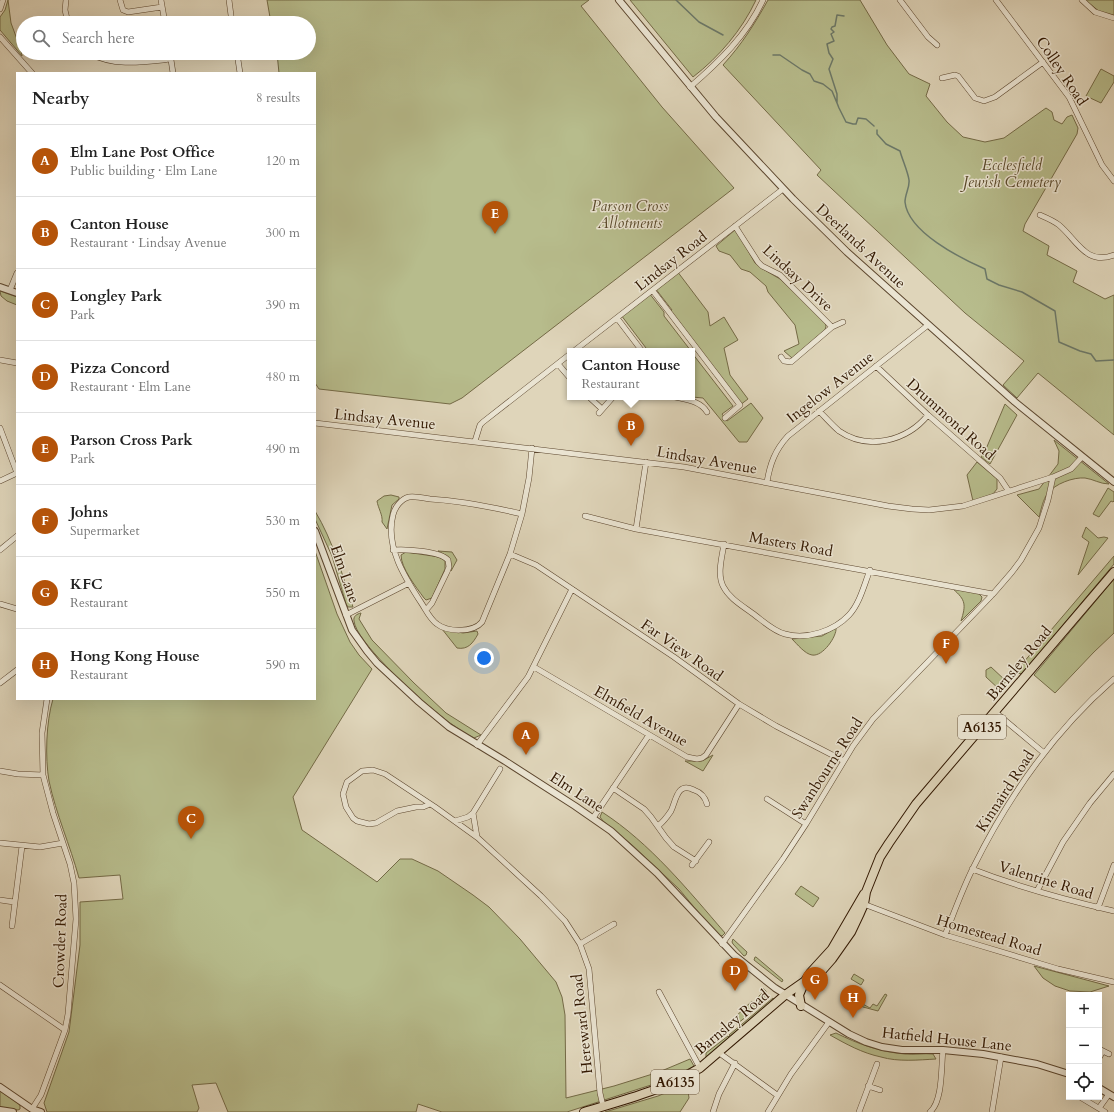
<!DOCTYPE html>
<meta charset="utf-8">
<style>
body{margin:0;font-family:Cardo,serif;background:#f6f6f6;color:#222}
.controls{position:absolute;right:12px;bottom:12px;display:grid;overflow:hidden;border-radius:0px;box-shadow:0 4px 16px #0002}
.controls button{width:36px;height:36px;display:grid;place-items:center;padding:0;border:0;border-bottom:1px solid #e0e0e0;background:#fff;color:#222;font:20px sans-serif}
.you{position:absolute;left:484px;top:658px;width:14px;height:14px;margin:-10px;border:3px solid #fff;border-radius:50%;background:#1a73e8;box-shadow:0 0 0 6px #1a73e833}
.badge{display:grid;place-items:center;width:26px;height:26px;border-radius:50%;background:#b45309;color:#fff;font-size:13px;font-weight:700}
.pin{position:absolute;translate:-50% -33px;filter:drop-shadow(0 1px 2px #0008)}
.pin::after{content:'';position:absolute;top:21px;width:14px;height:12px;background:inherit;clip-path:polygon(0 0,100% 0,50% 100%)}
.popup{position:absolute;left:567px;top:348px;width:128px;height:52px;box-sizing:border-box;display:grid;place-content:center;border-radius:0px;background:#fff;filter:drop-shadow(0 1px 3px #0005);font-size:13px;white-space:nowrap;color:#767676}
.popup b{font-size:15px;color:#222}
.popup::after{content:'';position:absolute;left:50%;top:100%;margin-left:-8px;border:8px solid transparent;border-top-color:#fff}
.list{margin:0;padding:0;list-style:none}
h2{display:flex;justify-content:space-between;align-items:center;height:52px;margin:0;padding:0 16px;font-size:17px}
h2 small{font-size:13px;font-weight:400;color:#767676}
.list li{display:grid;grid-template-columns:26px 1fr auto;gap:12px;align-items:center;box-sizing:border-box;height:72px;padding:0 16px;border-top:1px solid #e0e0e0}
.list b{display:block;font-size:15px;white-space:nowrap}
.list p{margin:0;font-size:13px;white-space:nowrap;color:#767676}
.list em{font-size:13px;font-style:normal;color:#767676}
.icon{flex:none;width:22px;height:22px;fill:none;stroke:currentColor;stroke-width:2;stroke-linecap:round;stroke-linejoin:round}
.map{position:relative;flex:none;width:1114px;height:1112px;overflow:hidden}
.search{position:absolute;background:#fff;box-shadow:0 4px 16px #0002;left:16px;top:16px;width:300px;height:44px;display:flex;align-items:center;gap:10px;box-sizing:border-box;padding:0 14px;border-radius:22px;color:#767676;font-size:15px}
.panel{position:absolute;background:#fff;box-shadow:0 4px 16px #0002;left:16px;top:72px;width:300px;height:628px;border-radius:0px}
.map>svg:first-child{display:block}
</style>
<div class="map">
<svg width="1114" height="1112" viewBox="0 0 1114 1112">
<rect width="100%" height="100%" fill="#dfd5ba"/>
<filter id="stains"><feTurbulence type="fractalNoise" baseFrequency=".005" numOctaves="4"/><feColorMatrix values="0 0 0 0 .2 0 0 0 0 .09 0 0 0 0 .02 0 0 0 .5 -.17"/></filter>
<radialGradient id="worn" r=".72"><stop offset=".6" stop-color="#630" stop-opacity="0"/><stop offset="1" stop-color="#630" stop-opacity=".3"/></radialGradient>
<path fill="#b7bc8c" stroke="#746a46" d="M8,0l3,23 10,27 1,6 -22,-26v-13l5,-7z
M267,0h322l-8,6 81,101 72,81 -272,210 -12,6 -131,-15 -4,-6v-310h-36l-2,-20h32v-30h-38z
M630,0h126c-14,30 -37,57 -63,77z
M768,0h92l27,45 22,29 21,10 -4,12 21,26 16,15 22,5 19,-4 42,-30 6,4 2,8 8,4 5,-7 5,-2 6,13 -1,6 -52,90 -2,7 26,15 -2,9 30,16 -4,11 32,17 9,-4v140l-76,-62 -21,25 -14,-13 21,-24 -59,-48 -148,-138 4,-5 -98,-105c19,-21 31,-40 45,-65z
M1085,0h29v16l-14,-4z
M1101,69l13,7v6l-13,21 -15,-7z
M735,230l6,8 14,25 8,6 17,10 44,41 2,6 -1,4 -33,28 -8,-7 15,-7 -4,-19 -27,-33 -2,-6 -16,-14 -9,-3 -11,-14 -11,-4 -3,-5z
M677,271l31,41 2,14 14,-9 14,23 -14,8 6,27 18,24 -8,6 -71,-93 3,-2 -17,-22z
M0,291l17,6v8l-10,-4 -6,-5z
M649,293l15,19v4l27,35h-44l-1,-3 -25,-33z
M692,353l41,53 -11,8 5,7 24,-18 12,15 -16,24h-8l-36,-44 -11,-1z
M1005,404l12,11 -27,49 -9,-7 5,-8z
M1054,440l55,44c-9,0 -16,-5 -24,-6 -12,-1 -30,6 -37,15 -5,6 -7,17 -9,24l-22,-22 22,-6 19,-25 1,-13z
M977,462l20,17v10l-4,5 -20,7 -6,-26z
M1108,488l6,4v9l-1,1 -2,-1 -12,16 -6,-3z
M391,495l8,2v2l-7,6 -5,24 -5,-7c1,-7 -4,-14 -5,-21l7,-5z
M315,511c18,30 27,63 38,96h-5l-2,-3 -14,-48 -17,-37z
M1086,527l12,11 6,-1 4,1 -30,37 11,-33 -7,-5z
M315,551l22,63 13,28 9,13 13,14 -79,128 9,33 75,52 23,-23h12l26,12 35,24 16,12 31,32 36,43 6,15 3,18 1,83 48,-12 45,-14 31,-13 4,7 -17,9 -26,10 -84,27h-125l-24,-8 -2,8h-188l-12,-29 -24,2 7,23 -2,4h-150l-3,-9 25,-71 11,-87v-43l43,-3 -3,-24 -41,3c-9,-33 -23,-64 -30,-97 -4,-23 -3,-59 4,-82h262z
M438,551l14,1 5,8 -6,11c0,-12 -2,-15 -13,-20z
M406,552l33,5 6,4v8l-13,29 -6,2 -2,-2c-8,-11 -23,-30 -23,-43z
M1114,556v8l-92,110 -4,-1 -1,-3z
M1114,579v54l-20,19 -39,41 -21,-18z
M953,589l24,3 5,5 -1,4 -20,20c5,-16 5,-21 -8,-32z
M361,613l-2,6 13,21 42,43 32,30 35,22 -7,3c-16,-8 -31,-20 -45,-32 -17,-14 -73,-65 -75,-85 -1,-5 3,-7 7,-8z
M836,628c1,8 -13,29 -24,27 -7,-1 -15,-11 -20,-16l30,-3z
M442,629l21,4 14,-2 1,3c-5,9 -10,16 -21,14z
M991,667l15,14 -6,9 -14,-13v-7z
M713,755l-10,16 -18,-10h17z
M602,812c48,31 86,78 123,121l-3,3 -5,-1 -38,-46 -48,-45 -28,-23 -3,-4z
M801,886l18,12 -6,9 -18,-13z
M733,939l14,13 -1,3 -2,1 -11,-12 -1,-2z
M755,957h1l27,23 -1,2 -28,-22z
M1034,966l75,20 -19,6 -20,-1 -15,-5 -12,-8z
M854,974l10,6 -3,5 -10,-6z
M763,988l3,3c0,7 -2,9 -7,13l-4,-4 8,-8 -2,-2z
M885,994l2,1 -9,16 -15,-4 -5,-3 1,-2 11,6 3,-4 4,2z
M773,998l1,2 -43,37 -2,-2z
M752,1001l5,5 -6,4 1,2 -15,12 -5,-4z
M836,1033c22,11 44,19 69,21 9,1 19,-1 28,0l3,5c-18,1 -38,3 -55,-2 -19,-4 -35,-13 -51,-22z
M728,1036l2,2 -24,20v-5z
M687,1084l2,14 -9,14h-75l53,-16z
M0,1091l19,13 1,2v3l-2,1 -18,-3z"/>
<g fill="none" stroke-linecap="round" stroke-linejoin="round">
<path stroke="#6c7868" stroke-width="1.5" d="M676,0l23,22 24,13
M844,16l-7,-1 -2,11 -3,1 -1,2 3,3 -3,2 3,7 -7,3 2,9 4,6 -4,10 8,25v9l2,5 7,14 7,2h3l2,-6 8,1 8,7
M773,55h7l22,15 8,4 4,7 9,3 9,7 5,12
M877,130v4l9,10 14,7c2,8 8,21 9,29 1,7 -4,14 -4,22 3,30 55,56 80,67l2,10 12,6 23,7 33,19 4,31 21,9 11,3 5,7 18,-1"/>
<defs>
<path id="minor" d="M66,0l-1,10 3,13
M120,0l3,10 5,2 34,-5
M161,0l4,23
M229,0l3,23
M900,0l28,37 9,8
M996,0l73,97 33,68 12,16
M1082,0l13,12 19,6
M0,9l3,-9
M0,37l32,36
M89,53c26,14 54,9 82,6
M170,53l3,20
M237,53l3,20
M942,78l13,-3 3,1 17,22 9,3 11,-4 48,-35
M690,87c29,-25 57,-52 73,-87
M1040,215c7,3 14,6 19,10 18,15 27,41 55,30
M735,226l23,36 4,4 18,9 52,52
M10,290l7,-17
M653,291l87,114 -15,13
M617,318l25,33
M574,351l209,-162
M781,357l3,4 7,1 41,-35 11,-5
M0,360l17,3
M558,364l12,14
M876,366l52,49 72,63 8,12
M589,397l13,12
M675,397c12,3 25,4 32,15
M819,411c7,7 13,14 20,20 29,20 68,10 89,-16
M599,413l14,-16
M315,423l369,44 204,39 24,3 17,1 34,-4 90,-29 18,-8 11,-12
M0,428l17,45
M475,441l5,-16 3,-3 87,-68
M0,481l17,-8
M767,482c3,-18 8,-32 21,-46l140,-111
M522,514c-30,-7 -60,-13 -92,-15 -6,-1 -15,-3 -21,-2 -8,2 -14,10 -16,18 -8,32 12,63 29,89 4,6 8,15 15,20 10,8 36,9 45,-2l28,-68 12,-40 7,-36 3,-30
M585,516l51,13 357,65
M636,529l10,-67
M724,544c-2,13 -7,30 -1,42 6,12 18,19 29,27 10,7 21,18 33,21 22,6 49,-3 64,-19 11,-12 15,-30 21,-45
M0,550l17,-14
M393,550c12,-1 47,1 55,10l1,7 -2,5 -15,31 -6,7
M510,554l26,11 138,92 65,47 37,22 68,35
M0,604l17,5
M346,615l63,-32
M534,667l153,90 10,2 5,-1 4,-3 33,-51
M0,683l17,-13
M995,712l49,41
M477,745l51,-68 44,-88
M0,771l18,3 25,1
M613,788l31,21 7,8 15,21 8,9 22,14
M767,799l39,25
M430,804l-7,3h-7l-19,4 -21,12 -7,1 -12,-3 -4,-3 -7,-11 -3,-13 4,-12 15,-11 11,-1 12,4 50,33 43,31 63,58 24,25 15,23 9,25 11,124 3,13
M473,813l4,24
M593,818l56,-83
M455,821l13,-4 5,-4 27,-44
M658,826c5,-4 9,-9 13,-15 5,-10 6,-30 23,-21 6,2 11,7 13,14
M0,843l40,4 23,-4
M692,865l17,-23
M972,869c46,18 94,31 142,42
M1037,891l26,-49 27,-39 24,-29
M0,900l14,2
M861,903l84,32 113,34 56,13
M1098,908l16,-43
M12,926l10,-80
M945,935c9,-22 17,-45 28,-67 35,-71 81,-137 141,-189
M580,944l34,-20
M722,944l61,-85 23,-35 47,-78 20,-27 120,-125 19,-22 9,-12 18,-32 9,-28 5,-23
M0,985l65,45
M659,992l41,76
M1099,1049l10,5
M718,1052l59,43
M1099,1058l4,-7
M868,1086l12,4
M1080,1097l25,15
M1099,1108l10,-14
M32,1109l9,-14 24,-65 3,-16 8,-95 -2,-36 -4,-19 -17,-51 -10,-38 -1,-42 5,-34
M713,1112l6,-18 16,-31
M768,1112l23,-38 38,-52
M859,1112l18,-48
M930,1112c13,-11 11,-45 13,-62
M992,1112l9,-55"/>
<path id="tertiary" d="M619,0l97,117 77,82 54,53 168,150 99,80
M0,287l17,6
M315,531l37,99 15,21 10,12 42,39 30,25 56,34 70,45 36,25 46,42 77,82 41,33 74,46 17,8 16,5 20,3h41l40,4 54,10 32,10
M0,1087l32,22 9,3
M1099,1088l15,9
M0,1110l13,2"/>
<path id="primary" d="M801,1006l-2,-11 6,-14 6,-9 21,-23 32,-55
M584,1112c40,-12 80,-22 116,-44l85,-73 20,-14 13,-6 14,-16 19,-27 9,-19 4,-9 2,-12 14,-35 9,-14 27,-39 198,-232"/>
</defs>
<use href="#minor" stroke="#5c462e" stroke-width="6"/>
<use href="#tertiary" stroke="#5c462e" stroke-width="8"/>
<use href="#primary" stroke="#311700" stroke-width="10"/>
<use href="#minor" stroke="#eae4d2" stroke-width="5"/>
<use href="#tertiary" stroke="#eae4d2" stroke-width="6"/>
<use href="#primary" stroke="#dfd5ba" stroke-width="8"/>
</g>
<g text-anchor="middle" stroke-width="3" stroke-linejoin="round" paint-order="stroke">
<g fill="#eae4d2" stroke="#68543f" stroke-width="1">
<rect x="958" y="715" width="48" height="24" rx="3"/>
<rect x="651" y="1070" width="48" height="24" rx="3"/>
</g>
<g font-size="14" font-weight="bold" fill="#311700">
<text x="982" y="732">A6135</text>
<text x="675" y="1087">A6135</text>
</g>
<g font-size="15" fill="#311700" stroke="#eae4d2">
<text transform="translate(1062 71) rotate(56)" y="5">Colley Road</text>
<text transform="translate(861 246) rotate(43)" y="5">Deerlands Avenue</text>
<text transform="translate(671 261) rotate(-38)" y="5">Lindsay Road</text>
<text transform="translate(798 278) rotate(43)" y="5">Lindsay Drive</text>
<text transform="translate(830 387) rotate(-38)" y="5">Ingelow Avenue</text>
<text transform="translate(385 419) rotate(6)" y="5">Lindsay Avenue</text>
<text transform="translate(951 419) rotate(42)" y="5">Drummond Road</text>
<text transform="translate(707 460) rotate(10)" y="5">Lindsay Avenue</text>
<text transform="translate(791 544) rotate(10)" y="5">Masters Road</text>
<text transform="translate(345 574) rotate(71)" y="5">Elm Lane</text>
<text transform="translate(682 650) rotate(35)" y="5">Far View Road</text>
<text transform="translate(1019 663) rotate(-50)" y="5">Barnsley Road</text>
<text transform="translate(641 716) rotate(30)" y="5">Elmfield Avenue</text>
<text transform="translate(827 768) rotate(-57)" y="5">Swanbourne Road</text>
<text transform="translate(1005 791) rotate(-57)" y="5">Kinnaird Road</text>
<text transform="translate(577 792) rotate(33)" y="5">Elm Lane</text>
<text transform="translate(1046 880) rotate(17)" y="5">Valentine Road</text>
<text transform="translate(989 935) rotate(17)" y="5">Homestead Road</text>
<text transform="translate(60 941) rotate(-88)" y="5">Crowder Road</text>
<text transform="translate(732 1022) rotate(-40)" y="5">Barnsley Road</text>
<text transform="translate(582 1024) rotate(-96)" y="5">Hereward Road</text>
<text transform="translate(947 1039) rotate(6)" y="5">Hatfield House Lane</text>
</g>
<g font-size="15" font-style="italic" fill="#59492a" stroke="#eae4d2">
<text x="1012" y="170">Ecclesfield<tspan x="1012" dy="17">Jewish Cemetery</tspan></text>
<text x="630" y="211">Parson Cross<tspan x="630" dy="17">Allotments</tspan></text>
</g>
</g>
<rect width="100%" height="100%" filter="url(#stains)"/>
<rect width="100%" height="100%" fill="url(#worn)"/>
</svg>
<div class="controls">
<button>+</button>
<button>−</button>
<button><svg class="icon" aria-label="locate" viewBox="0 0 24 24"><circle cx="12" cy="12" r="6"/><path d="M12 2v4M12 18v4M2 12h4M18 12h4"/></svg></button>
</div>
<div class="you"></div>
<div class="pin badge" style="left:526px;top:755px">A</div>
<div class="pin badge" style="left:631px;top:446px">B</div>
<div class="popup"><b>Canton House</b>Restaurant</div>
<div class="pin badge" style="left:191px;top:839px">C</div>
<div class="pin badge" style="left:735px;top:991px">D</div>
<div class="pin badge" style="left:495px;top:234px">E</div>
<div class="pin badge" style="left:946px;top:664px">F</div>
<div class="pin badge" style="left:815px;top:1000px">G</div>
<div class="pin badge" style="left:853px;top:1018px">H</div>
<div class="search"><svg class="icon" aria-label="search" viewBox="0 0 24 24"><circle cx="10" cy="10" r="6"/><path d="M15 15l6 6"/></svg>Search here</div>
<section class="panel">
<h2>Nearby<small>8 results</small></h2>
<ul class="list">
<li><span class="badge">A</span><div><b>Elm Lane Post Office</b><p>Public building · Elm Lane</p></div><em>120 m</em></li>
<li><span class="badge">B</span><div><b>Canton House</b><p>Restaurant · Lindsay Avenue</p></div><em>300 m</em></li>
<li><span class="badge">C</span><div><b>Longley Park</b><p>Park</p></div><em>390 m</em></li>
<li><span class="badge">D</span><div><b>Pizza Concord</b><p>Restaurant · Elm Lane</p></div><em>480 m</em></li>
<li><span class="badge">E</span><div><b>Parson Cross Park</b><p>Park</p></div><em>490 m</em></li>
<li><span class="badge">F</span><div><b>Johns</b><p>Supermarket</p></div><em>530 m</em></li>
<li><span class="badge">G</span><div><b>KFC</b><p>Restaurant</p></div><em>550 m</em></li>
<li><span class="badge">H</span><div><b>Hong Kong House</b><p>Restaurant</p></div><em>590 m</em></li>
</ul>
</section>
</div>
